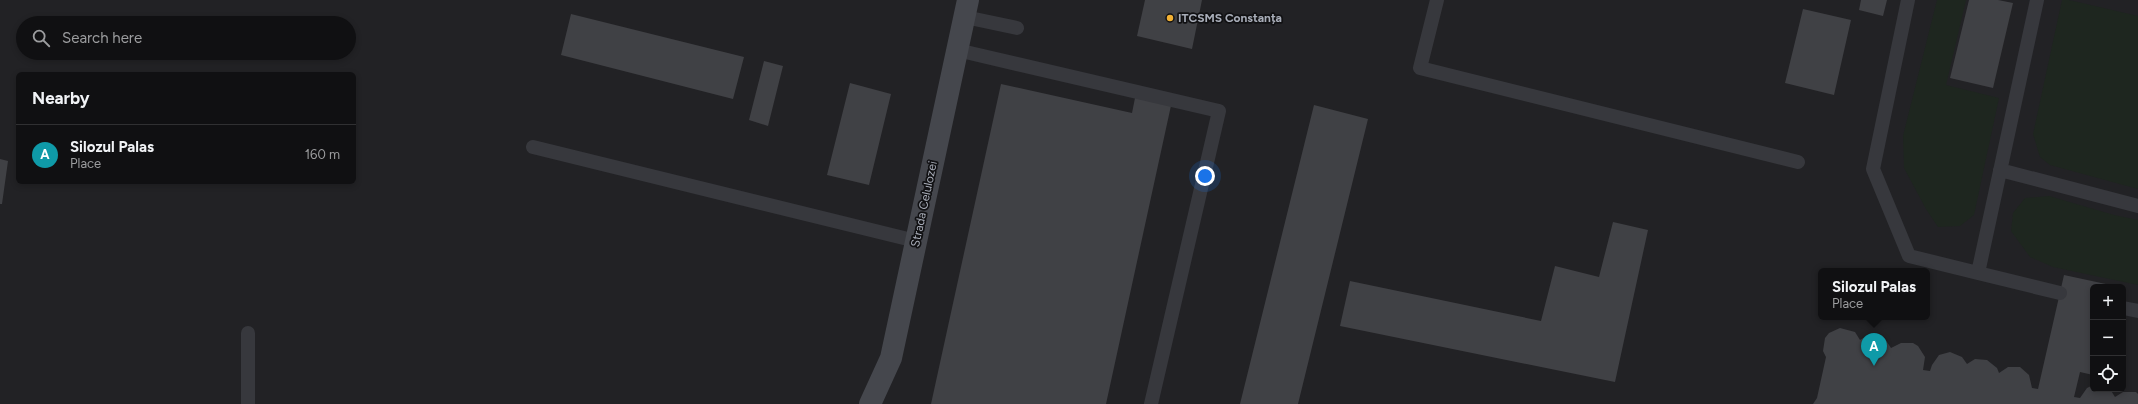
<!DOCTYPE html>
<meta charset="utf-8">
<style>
body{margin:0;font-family:Figtree,sans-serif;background:#1e1e20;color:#f1f3f6}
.controls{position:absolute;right:12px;bottom:12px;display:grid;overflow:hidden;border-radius:6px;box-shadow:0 2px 6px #0003}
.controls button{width:36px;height:36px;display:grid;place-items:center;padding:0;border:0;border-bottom:1px solid #303032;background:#101012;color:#f1f3f6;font:20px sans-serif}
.you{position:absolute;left:1205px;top:176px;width:14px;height:14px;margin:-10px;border:3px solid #fff;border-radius:50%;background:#1a73e8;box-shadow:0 0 0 6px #1a73e833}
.badge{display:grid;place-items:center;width:26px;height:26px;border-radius:50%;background:#f2b134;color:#fff;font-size:13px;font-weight:700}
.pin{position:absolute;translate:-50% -33px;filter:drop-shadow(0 1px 2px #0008)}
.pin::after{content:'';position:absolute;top:21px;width:14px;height:12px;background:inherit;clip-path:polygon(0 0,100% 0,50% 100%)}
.popup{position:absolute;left:1818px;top:268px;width:112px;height:52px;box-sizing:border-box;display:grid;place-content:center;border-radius:6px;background:#101012;filter:drop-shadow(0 1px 3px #0005);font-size:13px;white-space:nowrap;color:#9c9d9f}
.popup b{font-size:15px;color:#f1f3f6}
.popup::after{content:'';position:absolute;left:50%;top:100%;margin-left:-8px;border:8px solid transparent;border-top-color:#101012}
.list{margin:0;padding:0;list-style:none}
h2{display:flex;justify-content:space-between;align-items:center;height:52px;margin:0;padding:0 16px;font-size:17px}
h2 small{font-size:13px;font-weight:400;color:#9c9d9f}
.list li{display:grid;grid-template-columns:26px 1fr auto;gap:12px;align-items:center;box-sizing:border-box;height:60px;padding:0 16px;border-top:1px solid #303032}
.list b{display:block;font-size:15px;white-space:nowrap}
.list p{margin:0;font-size:13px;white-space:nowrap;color:#9c9d9f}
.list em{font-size:13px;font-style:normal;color:#9c9d9f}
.icon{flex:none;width:22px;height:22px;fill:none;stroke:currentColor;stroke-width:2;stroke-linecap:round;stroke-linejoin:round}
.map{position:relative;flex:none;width:2138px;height:404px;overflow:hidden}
.search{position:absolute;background:#101012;box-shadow:0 2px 6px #0003;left:16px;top:16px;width:340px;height:44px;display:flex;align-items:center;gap:10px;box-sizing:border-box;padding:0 14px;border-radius:22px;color:#9c9d9f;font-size:15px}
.panel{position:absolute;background:#101012;box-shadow:0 2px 6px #0003;left:16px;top:72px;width:340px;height:112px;border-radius:6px}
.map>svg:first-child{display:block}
</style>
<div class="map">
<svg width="2138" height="404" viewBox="0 0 2138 404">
<rect width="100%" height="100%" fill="#161618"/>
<path fill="#222225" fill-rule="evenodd" d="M0,0h2138v404h-2138zM23,23h326v30h-326zM18,74h336v108h-336zM1821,271h106v46h-106zM2093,287h30v102h-30z"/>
<path fill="#1e261f" d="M1937,0h29l-20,85 53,13 -25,117 -14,11 -22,1 -12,-18 -22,-41 -1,-32z
M2062,0h7l69,16v173l-88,-24 -10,-8 -7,-23z
M2049,196l65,19 24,5v65l-85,-18 -23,-10 -19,-26 2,-18 12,-15z"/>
<path fill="#404145" d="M1145,0h57l-10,49 -55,-13z
M1861,0h26l-4,16 -24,-6z
M1969,0h29l15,3 -20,85 -43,-10z
M1803,9l48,11 -17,75 -49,-12z
M571,14l173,43 -11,42 -172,-44z
M764,61l19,5 -15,60 -19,-6z
M850,83l41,11 -22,91 -42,-10z
M1001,84l131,29 4,-20 36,8 -66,303h-175z
M1314,105l54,14 -70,285h-58z
M0,159l8,2 -6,43h-2z
M1613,222l35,8 -33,152 -275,-56 10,-45 191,40 14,-55 44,11z
M2064,275l51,11 -22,1v88l-13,-3 -6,25 6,1 7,-10 6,-3v4h17l5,8 8,-5h13l2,2v10h-325l4,-6 9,-41 -3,-6 2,-13 4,-5 11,-5 15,4 5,8 8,-5 12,1 5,3 6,9 10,-5h12l5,3 7,11 -2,13 7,1 2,-6 7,-10 11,-3 12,5 5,7 8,-5 12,1 10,8 2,5 9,-6h12l9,8 3,13 6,1z"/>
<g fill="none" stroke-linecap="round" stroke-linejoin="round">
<path stroke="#37383d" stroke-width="14" d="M1437,0l-17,68 378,94
M1908,0l-35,169 36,87 69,17 59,-273
M965,17l52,11
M957,50l262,61 -68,293
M533,147l383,94
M2000,170l138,36
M1978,273l82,20
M2123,308l15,3
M248,333v71"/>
<path stroke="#45474d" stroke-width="22" d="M870,404l21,-46 77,-358"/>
</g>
<circle fill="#f2b134" stroke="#111113" stroke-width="1.5" cx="1170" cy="18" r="4"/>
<g text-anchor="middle" stroke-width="3.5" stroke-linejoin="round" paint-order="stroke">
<g font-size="12" font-weight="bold" fill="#a8adb8" stroke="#111113" text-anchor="start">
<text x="1178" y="22">ITCSMS Constanța</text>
</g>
<g font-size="12" fill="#a8adb8" stroke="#111113">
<text transform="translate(924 204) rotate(-78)" y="4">Strada Celulozei</text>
</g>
</g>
</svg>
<div class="controls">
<button>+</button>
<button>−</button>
<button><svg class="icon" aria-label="locate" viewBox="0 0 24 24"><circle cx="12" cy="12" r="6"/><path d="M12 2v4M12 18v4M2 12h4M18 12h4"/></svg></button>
</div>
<div class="you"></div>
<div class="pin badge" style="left:1874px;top:366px;background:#0f9aa8">A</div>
<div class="popup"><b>Silozul Palas</b>Place</div>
<div class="search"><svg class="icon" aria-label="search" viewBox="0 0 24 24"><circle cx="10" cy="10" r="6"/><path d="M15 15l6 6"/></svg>Search here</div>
<section class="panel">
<h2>Nearby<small></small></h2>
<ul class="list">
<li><span class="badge" style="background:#0f9aa8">A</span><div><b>Silozul Palas</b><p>Place</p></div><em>160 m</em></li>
</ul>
</section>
</div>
